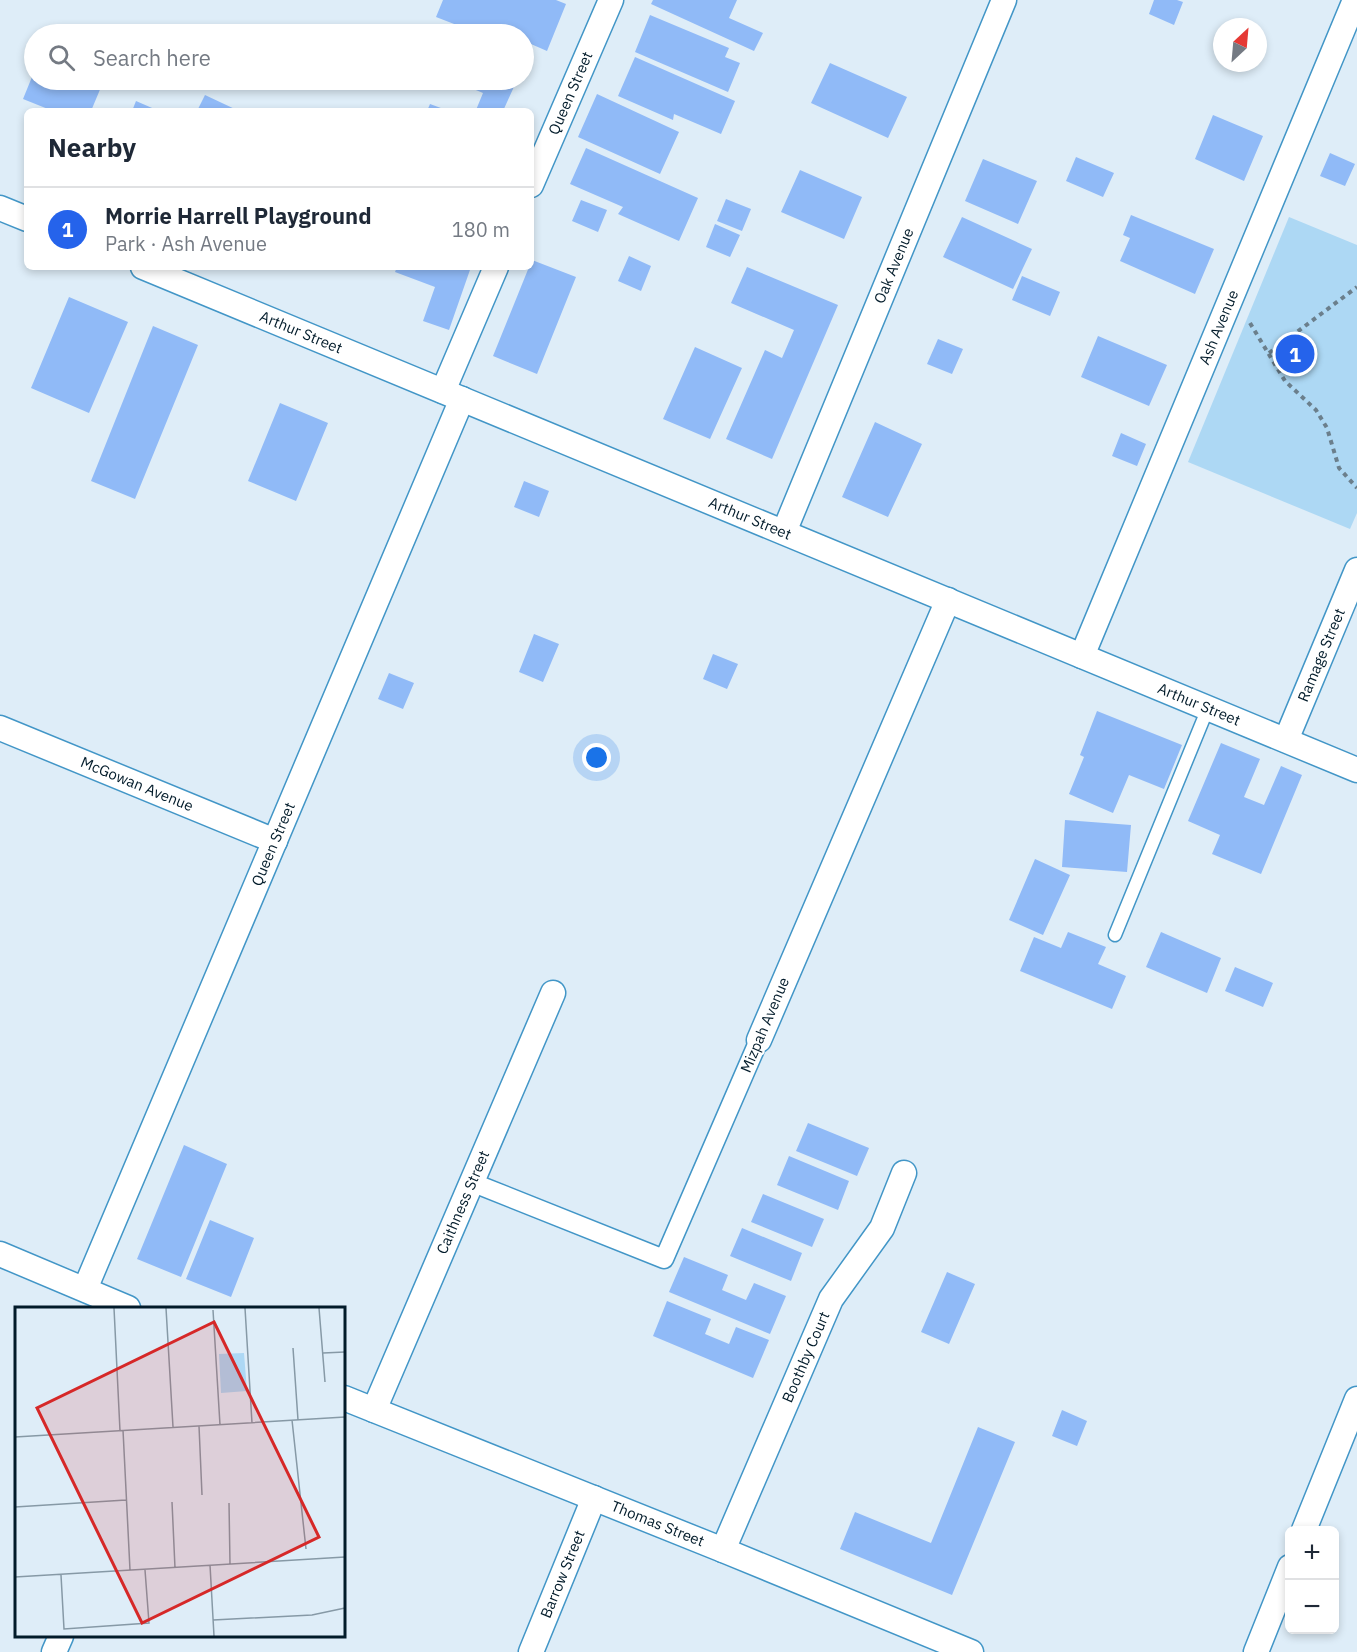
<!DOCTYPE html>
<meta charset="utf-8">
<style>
body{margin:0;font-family:"IBM Plex Sans",sans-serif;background:#f6f6f7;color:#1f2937}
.controls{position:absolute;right:18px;bottom:18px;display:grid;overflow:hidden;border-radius:9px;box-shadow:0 3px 9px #0003}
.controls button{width:54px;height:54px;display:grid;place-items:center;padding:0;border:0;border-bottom:2px solid #e0e1e3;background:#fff;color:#1f2937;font:30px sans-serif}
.compass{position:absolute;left:1213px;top:18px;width:54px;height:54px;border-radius:50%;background:#fff;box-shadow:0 3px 9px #0003;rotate:26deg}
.you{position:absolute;left:597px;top:758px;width:21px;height:21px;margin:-15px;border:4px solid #fff;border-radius:50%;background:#1a73e8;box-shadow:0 0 0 9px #1a73e833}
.badge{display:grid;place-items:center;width:39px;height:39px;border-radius:50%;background:#2563eb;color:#fff;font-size:20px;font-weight:700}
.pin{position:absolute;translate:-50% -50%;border:3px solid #fff;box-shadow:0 2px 6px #0006}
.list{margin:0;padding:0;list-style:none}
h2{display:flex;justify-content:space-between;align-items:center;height:78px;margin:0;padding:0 24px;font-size:26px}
h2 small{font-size:20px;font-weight:400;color:#747a83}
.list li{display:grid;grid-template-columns:39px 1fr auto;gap:18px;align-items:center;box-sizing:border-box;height:84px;padding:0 24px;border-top:2px solid #e0e1e3}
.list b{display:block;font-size:22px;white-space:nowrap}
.list p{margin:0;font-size:20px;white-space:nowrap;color:#747a83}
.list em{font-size:20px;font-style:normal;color:#747a83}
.icon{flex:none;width:33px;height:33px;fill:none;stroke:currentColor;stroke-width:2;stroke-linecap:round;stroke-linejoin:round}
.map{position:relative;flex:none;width:1357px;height:1652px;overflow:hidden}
.search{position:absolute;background:#fff;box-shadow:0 3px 9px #0003;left:24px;top:24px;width:510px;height:66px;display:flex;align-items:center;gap:15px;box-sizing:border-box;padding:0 21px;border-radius:33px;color:#747a83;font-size:22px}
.panel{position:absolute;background:#fff;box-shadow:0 3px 9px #0003;left:24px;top:108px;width:510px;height:162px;border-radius:9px}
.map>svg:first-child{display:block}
</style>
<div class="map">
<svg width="1357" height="1652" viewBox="0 0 1357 1652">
<rect width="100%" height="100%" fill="#deedf8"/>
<path fill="#add8f4" d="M1289,217l68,28v268l-7,16 -162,-67z"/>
<path fill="#90baf7" d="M443,0h113l10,4 -19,47 -23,-10v-7h-17l-9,-4 -2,4h-16l-44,-17z
M653,0h84l-8,18 34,15 -9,18 -103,-47z
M1154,0h23l6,2 -9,23 -25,-11z
M650,15l79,33 -4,9 15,6 -12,29 -93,-40z
M635,57l100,44 -14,33 -47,-20 -1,6 -55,-24z
M830,63l77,34 -19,41 -77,-35z
M34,72v8h70l-13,31h-38l-30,-12z
M435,80h16l-2,5z
M452,80h65l-14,31 -27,-1 7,-17z
M597,94l82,38 -19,42 -82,-37z
M205,95l34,16h-42z
M136,101l23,10h-27z
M430,104l19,7h-22z
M1213,115l50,21 -19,45 -49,-22z
M586,148l112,50 -19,43 -61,-27 5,-7 -53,-23z
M1330,153l25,11 -10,22 -25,-10z
M1076,157l38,16 -11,24 -37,-16z
M983,159l54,22 -19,43 -53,-23z
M800,170l62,27 -18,42 -63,-27z
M726,199l25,10 -9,22 -25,-10z
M581,200l26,10 -9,22 -26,-11z
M1131,215l83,34 -19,45 -75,-33 10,-23 -7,-3z
M962,217l70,32 -19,40 -70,-32z
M715,224l25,11 -10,22 -24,-10z
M629,256l22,10 -10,25 -23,-10z
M532,260l44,17 -39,97 -44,-18 36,-89h2z
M397,267h74l-22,63 -26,-9 12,-34 -40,-15z
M747,267l91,38 -66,154 -46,-20 39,-89 17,8 12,-28 -63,-27z
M1022,276l38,16 -10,24 -38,-16z
M69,297l59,25 -39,91 -58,-25z
M153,326l45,19 -63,154 -44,-18z
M1098,336l69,29 -18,41 -68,-29z
M938,339l25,10 -11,25 -25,-10z
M695,347l47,21 -32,71 -47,-20z
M280,403l48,20 -32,78 -48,-20z
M875,422l47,22 -34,73 -46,-20z
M1121,433l25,11 -9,22 -25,-10z
M524,481l25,10 -10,26 -25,-10z
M534,634l25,10 -16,38 -24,-10z
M713,654l25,10 -11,25 -24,-10z
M389,673l25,10 -11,26 -25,-10z
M1097,711l85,34 -18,44 -35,-14 -16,38 -44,-19 15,-37 -4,-2z
M1221,743l39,16 -16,38 20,8 17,-39 21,9 -41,99 -49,-20 8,-19 -32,-14z
M1065,820l66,5 -4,47 -65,-5z
M1035,859l35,16 -27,60 -34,-15z
M1068,932l38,15 -8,17 28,12 -14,33 -92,-38 14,-34 27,11z
M1161,932l60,26 -14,35 -61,-26z
M1235,967l38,16 -10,24 -38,-16z
M808,1123l61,25 -12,28 -61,-25z
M184,1145l43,19 -46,113 -44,-18z
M789,1156l60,25 -11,29 -61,-25z
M763,1194l61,25 -12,28 -61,-25z
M210,1220l44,18 -23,59 -45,-18z
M742,1228l60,25 -11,28 -61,-25z
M684,1257l44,18 -6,15 24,10 8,-17 32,13 -16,38 -101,-42z
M947,1272l28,12 -26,60 -28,-12z
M667,1301l44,18 -6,15 24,10 7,-17 33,13 -16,38 -100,-42z
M1062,1410l25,11 -10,25 -25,-10z
M978,1427l37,15 -63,153 -112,-46 15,-37 76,31z"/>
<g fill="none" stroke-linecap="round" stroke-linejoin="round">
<defs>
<path id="service" d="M1115,935l93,-227"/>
<path id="pedestrian" d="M471,1182l193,77 95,-219"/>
<g id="minor">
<path id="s1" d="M531,185l80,-185"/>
<path d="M0,208l27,11"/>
<path id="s2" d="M143,267l1214,503"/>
<path d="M443,391l53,-124"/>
<path id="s3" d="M784,532l220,-532"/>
<path id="s4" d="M1082,656l273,-656"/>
<path id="s5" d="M0,728l275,113"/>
<path id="s6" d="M1286,740l71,-170"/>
<path d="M759,1040l189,-440"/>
<path d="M0,1254l128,54"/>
<path id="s7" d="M85,1289l377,-890"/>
<path id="s8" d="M344,1398l379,152 248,102"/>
<path id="s9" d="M374,1410l179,-417"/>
<path d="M1304,1530l53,-131"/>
<path id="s10" d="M723,1550l108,-251 51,-71 22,-55"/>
<path d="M54,1652l7,-16"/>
<path id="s11" d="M531,1652l63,-154"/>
<path d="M1256,1652l34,-85"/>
</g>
</defs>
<use href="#service" stroke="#4296c7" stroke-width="15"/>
<use href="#pedestrian" stroke="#4296c7" stroke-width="21"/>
<use href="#minor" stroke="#4296c7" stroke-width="27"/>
<path stroke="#6b7f8c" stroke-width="4" stroke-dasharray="4.5 4.5" stroke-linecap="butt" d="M1250,323l35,58 31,29 11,18 12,40 18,20
M1269,353l88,-66"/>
<use href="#service" stroke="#fff" stroke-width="12"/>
<use href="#pedestrian" stroke="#fff" stroke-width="18"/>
<use href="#minor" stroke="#fff" stroke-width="24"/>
</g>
<g text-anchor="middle" stroke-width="4.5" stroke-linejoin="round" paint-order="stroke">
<g font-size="15" fill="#021b2a" stroke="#fff">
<text dy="5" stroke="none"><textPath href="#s1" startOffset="100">Queen Street</textPath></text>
<text dy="5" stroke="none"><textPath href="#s3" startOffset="288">Oak Avenue</textPath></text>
<text dy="5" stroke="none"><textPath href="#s4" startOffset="356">Ash Avenue</textPath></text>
<text dy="5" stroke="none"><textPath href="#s2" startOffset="171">Arthur Street</textPath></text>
<text dy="5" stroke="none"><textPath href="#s2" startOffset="657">Arthur Street</textPath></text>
<text dy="5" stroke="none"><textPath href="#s6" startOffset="92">Ramage Street</textPath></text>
<text dy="5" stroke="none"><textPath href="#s2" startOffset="1143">Arthur Street</textPath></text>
<text dy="5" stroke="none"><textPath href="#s5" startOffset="148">McGowan Avenue</textPath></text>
<text dy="5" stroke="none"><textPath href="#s7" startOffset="483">Queen Street</textPath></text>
<text transform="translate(765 1025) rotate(-67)" y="5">Mizpah Avenue</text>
<text dy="5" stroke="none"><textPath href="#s9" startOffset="226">Caithness Street</textPath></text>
<text dy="5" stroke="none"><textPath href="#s10" startOffset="210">Boothby Court</textPath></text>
<text dy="5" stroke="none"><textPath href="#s8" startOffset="338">Thomas Street</textPath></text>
<text dy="5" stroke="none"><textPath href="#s11" startOffset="84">Barrow Street</textPath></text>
</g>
</g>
<g transform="translate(15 1307)">
<rect width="330" height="330" fill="#deedf8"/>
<path d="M229,46l3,38 -26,2 -2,-39z" fill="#add8f4"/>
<path fill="none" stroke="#8699a6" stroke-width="1.5" d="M99,1l6,123M151,1l7,119M230,1l7,115M304,1l6,74M198,3l7,115M278,41l5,72M308,46l22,-1M277,113l14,129M184,119l3,69M108,123l7,140M0,130l330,-20M157,195l3,66M214,196l1,61M0,200l111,-7M195,258l4,71M46,268l3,54 85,-6 -4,-53M0,270l330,-20M198,313l99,-5 33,-7"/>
<path fill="#d62828" fill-opacity="0.15" stroke="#d62828" stroke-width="3" d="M199,15l105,215 -177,86 -105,-215z"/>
<rect width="330" height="330" fill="none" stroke="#021b2a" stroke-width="3"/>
</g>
</svg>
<div class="controls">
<button>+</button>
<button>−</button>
</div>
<svg class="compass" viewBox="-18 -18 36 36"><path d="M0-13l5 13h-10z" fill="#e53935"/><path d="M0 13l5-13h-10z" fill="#747a83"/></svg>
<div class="you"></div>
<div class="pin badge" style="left:1295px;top:354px">1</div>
<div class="search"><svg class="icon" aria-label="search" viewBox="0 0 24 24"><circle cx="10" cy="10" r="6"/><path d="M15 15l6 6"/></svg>Search here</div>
<section class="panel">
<h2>Nearby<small></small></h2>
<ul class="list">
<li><span class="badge">1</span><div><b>Morrie Harrell Playground</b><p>Park · Ash Avenue</p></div><em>180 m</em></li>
</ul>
</section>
</div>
